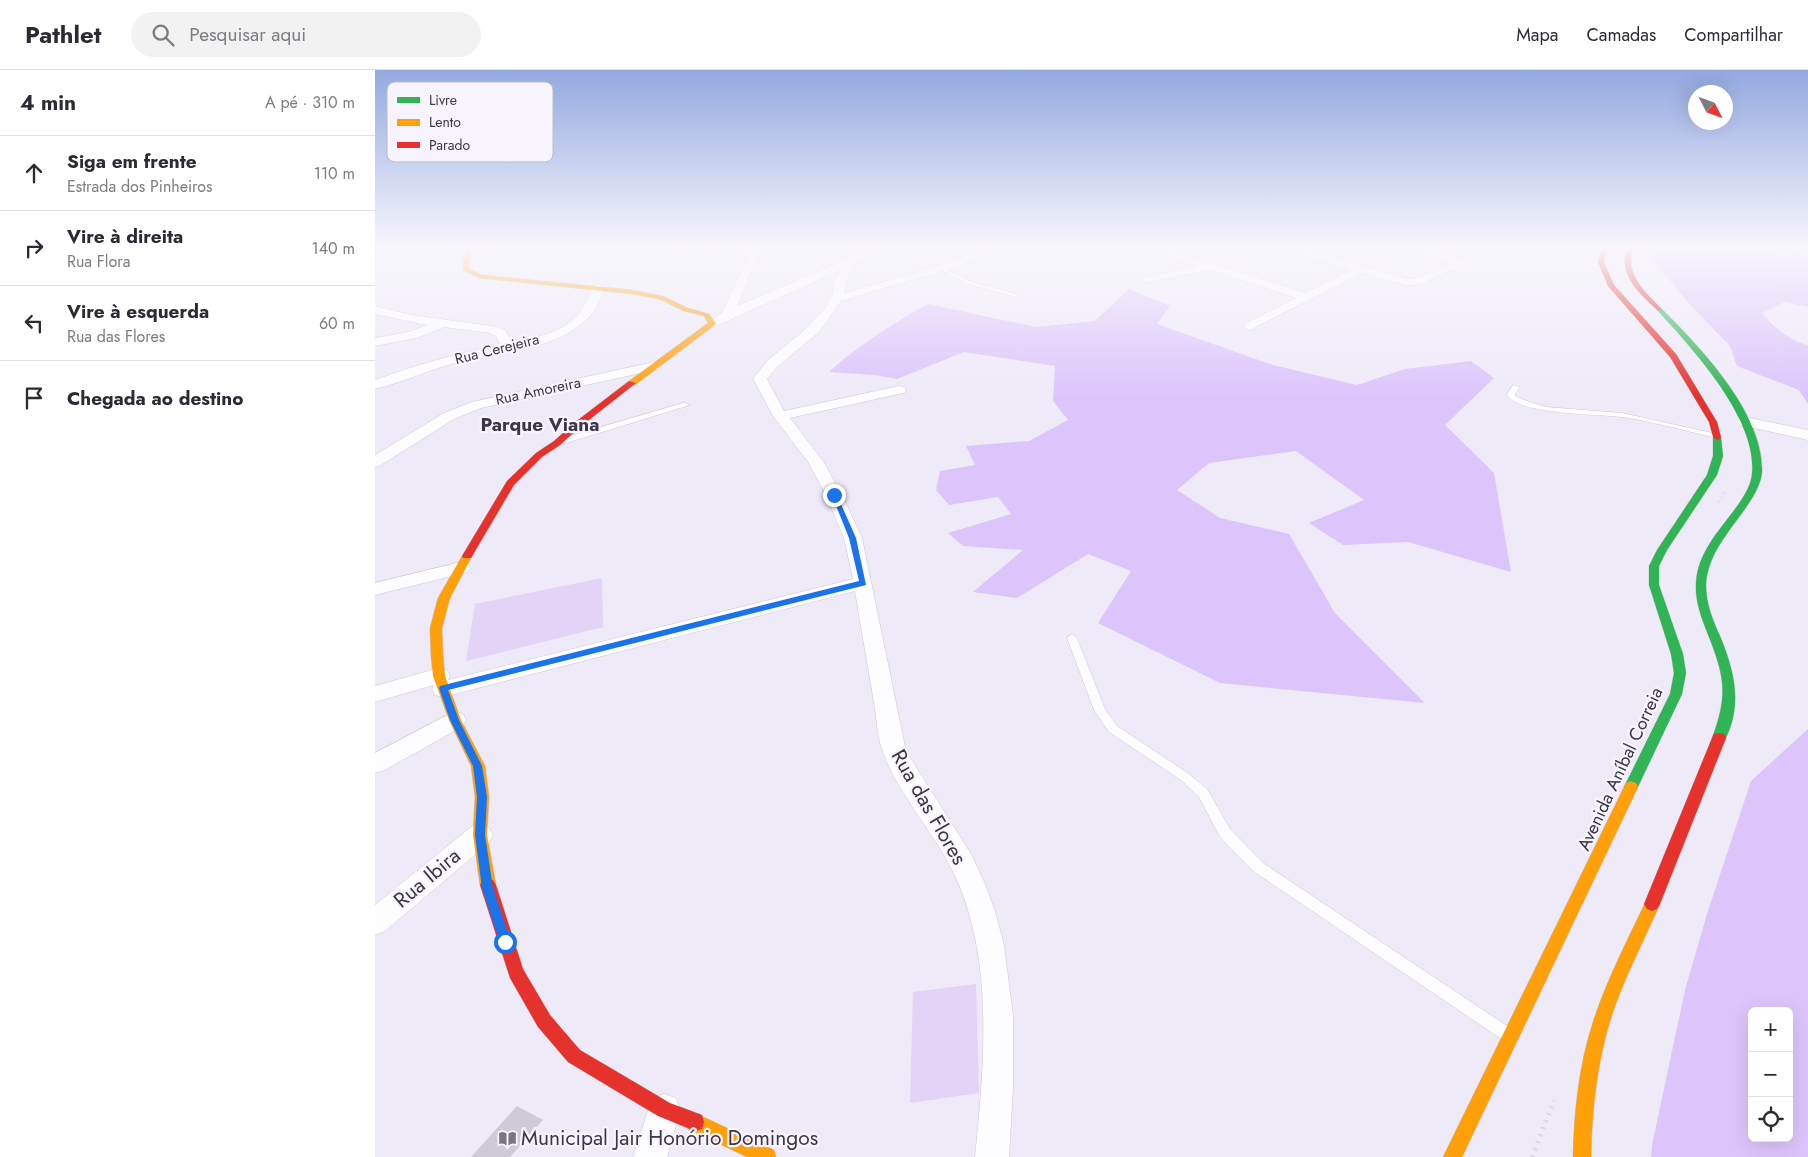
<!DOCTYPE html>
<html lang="pt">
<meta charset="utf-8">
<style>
body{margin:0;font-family:Jost,sans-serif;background:#f2f2f3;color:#2b2b33}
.controls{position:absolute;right:15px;bottom:15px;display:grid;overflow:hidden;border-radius:8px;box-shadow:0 5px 20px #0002}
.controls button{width:45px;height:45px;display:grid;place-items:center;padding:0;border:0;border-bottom:1px solid #e1e1e2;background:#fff;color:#2b2b33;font:25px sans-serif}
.compass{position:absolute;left:1313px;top:15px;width:45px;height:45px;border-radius:50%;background:#fff;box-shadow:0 5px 20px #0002;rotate:132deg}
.stop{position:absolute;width:15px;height:15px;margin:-11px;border:4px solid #1a73e8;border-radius:50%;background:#fff}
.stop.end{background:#1a73e8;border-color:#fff;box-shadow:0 1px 5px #0008}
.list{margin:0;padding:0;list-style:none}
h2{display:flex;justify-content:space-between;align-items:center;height:65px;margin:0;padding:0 20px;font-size:21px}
h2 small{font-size:16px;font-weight:400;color:#7c7c81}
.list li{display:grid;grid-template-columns:32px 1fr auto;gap:15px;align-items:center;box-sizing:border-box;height:75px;padding:0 20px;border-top:1px solid #e1e1e2}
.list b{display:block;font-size:19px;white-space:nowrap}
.list p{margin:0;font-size:16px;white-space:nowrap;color:#7c7c81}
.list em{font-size:16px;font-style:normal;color:#7c7c81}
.icon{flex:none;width:28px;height:28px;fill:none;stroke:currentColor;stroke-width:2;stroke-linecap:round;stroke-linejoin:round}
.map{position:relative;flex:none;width:1433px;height:1087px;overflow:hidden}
header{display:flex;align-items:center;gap:30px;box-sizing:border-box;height:70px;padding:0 25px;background:#fff;border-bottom:1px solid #e1e1e2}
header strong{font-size:24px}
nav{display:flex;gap:28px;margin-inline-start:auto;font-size:18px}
.search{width:350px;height:45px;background:#f2f2f3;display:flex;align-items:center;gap:12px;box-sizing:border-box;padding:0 18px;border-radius:28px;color:#7c7c81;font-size:19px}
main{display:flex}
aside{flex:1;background:#fff}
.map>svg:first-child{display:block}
</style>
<header>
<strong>Pathlet</strong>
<div class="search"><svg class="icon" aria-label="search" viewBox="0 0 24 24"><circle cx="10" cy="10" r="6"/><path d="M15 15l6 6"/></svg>Pesquisar aqui</div>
<nav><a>Mapa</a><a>Camadas</a><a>Compartilhar</a></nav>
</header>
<main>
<aside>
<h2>4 min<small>A pé · 310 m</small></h2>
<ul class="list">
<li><svg class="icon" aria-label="ahead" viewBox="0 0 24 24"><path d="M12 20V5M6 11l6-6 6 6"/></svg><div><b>Siga em frente</b><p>Estrada dos Pinheiros</p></div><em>110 m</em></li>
<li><svg class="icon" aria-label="right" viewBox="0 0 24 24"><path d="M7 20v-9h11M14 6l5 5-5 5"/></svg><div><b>Vire à direita</b><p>Rua Flora</p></div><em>140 m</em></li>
<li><svg class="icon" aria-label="left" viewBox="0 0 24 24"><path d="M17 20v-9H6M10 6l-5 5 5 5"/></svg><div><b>Vire à esquerda</b><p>Rua das Flores</p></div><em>60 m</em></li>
<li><svg class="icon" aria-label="arrive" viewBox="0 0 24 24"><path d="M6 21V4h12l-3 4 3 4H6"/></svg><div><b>Chegada ao destino</b></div></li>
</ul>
</aside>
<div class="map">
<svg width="1433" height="1087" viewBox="0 0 1433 1087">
<rect width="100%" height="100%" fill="#efeaf8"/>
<path fill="#e2d3f7" d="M227,508l1,49 -137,34 9,-57z
M601,914l3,109 -69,10 3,-111z"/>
<path fill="#dcc5fb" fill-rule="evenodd" d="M1286,175h114l33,10v52l-23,-5 -23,11c12,15 27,27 46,32v59l-9,-14 -62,-24 -7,-20 -38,-39 -40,-48z
M754,219l41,17 -13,18 116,41 84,20 48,-16 66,-8 23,17 -49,47 49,48 17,99 -103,-30 -65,3 -34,-22 55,-23 -68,-49 -87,12 -32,27 43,28 69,16 46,79 90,90 -205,-20 -122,-60 33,-52 -43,-17 -71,44 -44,-6 50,-42 -60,-4 -15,-13 63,-19 -13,-17 -49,8 -13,-15 4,-19 35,-6 -9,-19 63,-5 39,-21 -15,-19 2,-35 -91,-14 -67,27 -23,-4 -45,-3c31,-28 63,-48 99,-68l108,23 59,-6z
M1433,659v428h-157l1,-12 33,-155 22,-76 44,-133zM1377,941h37v127h-37z"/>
<path fill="#cfcbd6" d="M142,1036l26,14 -33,37h-39z"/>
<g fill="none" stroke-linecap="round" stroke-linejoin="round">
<defs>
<path id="lane" d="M566,196l31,16 47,13 -3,2 -48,-13 -29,-15 -1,-1z
M1138,315l7,2 -5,7v2l9,4 22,7 76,6 95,21 4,2 -4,2c-31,-7 -63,-16 -95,-21 -21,-3 -106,-2 -115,-23z
M308,333h3l4,2 -124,38h-3l-4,-2 1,-2z
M697,564l5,4 28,71 12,17 72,48 18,15 23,40 33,34 247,165 3,5 -3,5 -5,3 -5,-3 -247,-167 -33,-34 -21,-40 -18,-17 -72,-48 -15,-22 -27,-72z"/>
<path id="street" d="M97,175h28c-6,6 -32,10 -38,4l1,-2z
M285,175h41l52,5 6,-5h12l-16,17 -18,44 110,-47 22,-14h14l-27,18 -10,19 -1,11 110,-32 33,-16h13l-38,20 -122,36 -22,31 -42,35 -10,12 17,32 115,-25 5,1 2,3 -2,3 -5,1 -109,24 33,43 19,34 20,43 44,213 65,103 12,25 12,32 9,34 9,71v72l-4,69h-34c9,-90 19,-192 -18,-277 -20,-45 -57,-82 -74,-128 -6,-15 -6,-33 -9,-49 -6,-37 -13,-74 -19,-112l-412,106 -8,-2 -3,-6 2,-4 -59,17v-16l64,-18 8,2 3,6 -2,4 405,-101 -9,-41 -18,-43 -18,-33 -35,-46 -20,-37 14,-18 42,-35 17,-19 7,-14 1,-11 7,-12 -129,58 -6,-4 16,-11 26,-57 -83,-8z
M763,175h16l151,48 46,-23 -78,-23 -1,-2h17l119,34 10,-1 34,-15 -48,-16 -1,-2c17,0 50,5 63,18l-41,20 -17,3 -46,-13 -112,57 -4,-1 -2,-3 2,-3 50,-25 -86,-28 -61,12 -4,-1 -2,-2 2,-2 53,-11 -59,-19z
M223,214l6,4c-15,63 -101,62 -152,76 -26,7 -51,19 -77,25v-9c41,-15 82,-27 125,-35l-4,-9 -6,-3 -46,-6 -27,11 -42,8v-8l34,-6 18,-7 -52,-11v-8l37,9 86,12 8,4 6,12c22,-5 49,-10 65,-27 8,-7 14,-30 21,-32z
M279,292l5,1 2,3 -2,3 -178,39 -27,11 -73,46 -6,2v-12l69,-42 28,-11z
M1370,347l63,13v10l-68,-15 -3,-3 3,-3z
M86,492l7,2 2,4 -2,4 -93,23v-12z
M80,641l8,3 3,6 -3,6 -80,45 -8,2v-20z
M105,754l9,3 4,8 -4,8 -104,88 -10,4v-30l96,-78z
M289,1024l12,4 4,12 -13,47h-34l19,-59z"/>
<path id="fast" d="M1420,175l13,1v4l-12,-4z
M1282,238h4c39,39 103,105 101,164 -1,11 -7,22 -13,31 -17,26 -42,50 -43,83 0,17 7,35 14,50 15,36 23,70 4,106l-5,1 -5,-1 -2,-4c17,-45 12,-63 -5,-106 -6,-15 -12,-32 -11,-48 1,-33 27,-57 44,-82 6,-9 11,-18 12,-28 6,-55 -60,-126 -95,-164z
M1342,364l4,3 2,19 -6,19 -50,75 -8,16v19l24,69 3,19 -4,21 -46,97 -5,2 -5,-2 -2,-4 46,-93 4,-21 -3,-19 -22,-69v-19l8,-16 50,-75 6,-19v-19z"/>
<path id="slow" d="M90,175h6l-2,24 13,6 150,15 31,6 25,12 21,6 7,10 -81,61h-6v-4l79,-58 -4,-7 -20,-5 -25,-12 -27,-5 -153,-16 -16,-8z
M92,483l5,3 -22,42 -8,30 1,28 2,20 16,44 24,46 4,31 -2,38 9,50 -3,5 -5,2 -5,-2 -3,-5 -7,-50 2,-38 -4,-31 -22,-46 -16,-44 -2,-20 -1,-28 8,-30 24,-42z
M1256,711l5,2 2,4 -176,370h-19l181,-370 2,-4z
M1277,827l5,2 3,5c-15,34 -32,67 -45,102 -17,48 -23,100 -24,151h-18c1,-46 6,-92 20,-135 14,-43 35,-83 54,-123z
M320,1043l79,37 2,7h-29l-59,-28 -2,-7 2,-7z"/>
<path id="jam" d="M1227,175h6l-4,17 10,23 62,69 41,68 4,15 -1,2 -3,1 -4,-3 -4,-15 -39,-65 -62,-71 -10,-24z
M1252,175h6c-8,29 9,44 28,63v2h-4c-20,-19 -39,-35 -30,-65z
M254,311l7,2 -56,44 -20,18 -18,12 -28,28 -43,73h-8l-1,-2 45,-75 29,-28 18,-12 20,-18z
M1344,663l5,1 2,4 -66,166 -3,5 -5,2 -5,-2 -3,-5 68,-166 2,-4z
M113,808l5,2 3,5 27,84 27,46 30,35 90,53 32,12 2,7 -2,7 -7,2 -37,-15 -90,-54 -30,-35 -28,-49 -30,-93 3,-5z"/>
</defs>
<use href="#lane" stroke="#cdc8d3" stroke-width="1"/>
<use href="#street" stroke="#cdc8d3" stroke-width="1"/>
<use href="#fast" stroke="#cdc8d3" stroke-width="1"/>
<use href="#slow" stroke="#cdc8d3" stroke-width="1"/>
<use href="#jam" stroke="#cdc8d3" stroke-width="1"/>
<path stroke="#dbd9de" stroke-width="3" stroke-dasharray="1 4" stroke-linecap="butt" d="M1344,432l7,-11"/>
<path stroke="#dbd9de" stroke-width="5" stroke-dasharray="2 5.5" stroke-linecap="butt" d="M1157,1087l22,-57"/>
<use href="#lane" fill="#fdfcfe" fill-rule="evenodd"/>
<use href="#street" fill="#fdfcfe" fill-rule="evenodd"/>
<use href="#fast" fill="#30b455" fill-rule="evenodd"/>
<use href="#slow" fill="#ff9f0a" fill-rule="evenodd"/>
<use href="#jam" fill="#e5322d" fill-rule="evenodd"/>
</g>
<linearGradient id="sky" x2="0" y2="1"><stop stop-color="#93a9e1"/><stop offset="0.54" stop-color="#f8f6fc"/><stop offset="1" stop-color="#f8f6fc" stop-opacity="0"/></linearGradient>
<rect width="1433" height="327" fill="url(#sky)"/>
<path fill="#1a73e8" d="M456,423l6,2 19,43 10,47 -418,105 11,30 23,46 5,31 -2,38 8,53 18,54 -2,4 -4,1 -4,-1 -19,-58 -7,-53 2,-38 -4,-31 -23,-46 -11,-32 1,-2 419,-105 -10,-43z"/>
<defs>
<symbol id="library-bare" viewBox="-9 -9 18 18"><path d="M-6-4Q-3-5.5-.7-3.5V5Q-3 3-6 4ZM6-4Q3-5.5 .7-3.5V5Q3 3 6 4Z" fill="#7a7681" stroke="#f8f4ff" stroke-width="2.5" paint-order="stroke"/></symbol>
</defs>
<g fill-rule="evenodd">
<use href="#library-bare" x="120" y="1056" width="25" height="25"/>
</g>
<g text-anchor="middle" stroke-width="4.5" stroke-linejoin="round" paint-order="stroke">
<g font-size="15" fill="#3b3741" stroke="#f8f4ff">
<text transform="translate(122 279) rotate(-14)" y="5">Rua Cerejeira</text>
<text transform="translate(163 321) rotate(-12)" y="5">Rua Amoreira</text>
</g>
<g font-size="18" fill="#3b3741" stroke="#f8f4ff">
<text transform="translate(1245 699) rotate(-65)" y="6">Avenida Aníbal Correia</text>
</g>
<g font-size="19" font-weight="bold" fill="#3e354a" stroke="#f8f4ff">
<text x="165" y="361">Parque Viana</text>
</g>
<g font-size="21" fill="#3b3741" stroke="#f8f4ff">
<text transform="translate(554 737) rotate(60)" y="7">Rua das Flores</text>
<text transform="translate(52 808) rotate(-40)" y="7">Rua Ibira</text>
</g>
<g font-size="21" fill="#3b3741" stroke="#f8f4ff" text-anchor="start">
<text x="146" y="1075">Municipal Jair Honório Domingos</text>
</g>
</g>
<rect x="12" y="12" width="166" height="80" rx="8" fill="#f8f4ff" stroke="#bfbbc6" stroke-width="1"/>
<rect x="22" y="27" width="23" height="6" fill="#30b455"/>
<rect x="22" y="49" width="23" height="7" fill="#ff9f0a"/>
<rect x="22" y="72" width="23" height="6" fill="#e5322d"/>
<g font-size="14" fill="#3b3741">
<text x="54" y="35">Livre</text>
<text x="54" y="57">Lento</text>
<text x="54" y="80">Parado</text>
</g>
</svg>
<div class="controls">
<button>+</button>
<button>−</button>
<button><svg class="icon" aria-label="locate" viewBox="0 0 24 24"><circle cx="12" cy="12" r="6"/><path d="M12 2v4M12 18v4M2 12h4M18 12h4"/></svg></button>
</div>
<svg class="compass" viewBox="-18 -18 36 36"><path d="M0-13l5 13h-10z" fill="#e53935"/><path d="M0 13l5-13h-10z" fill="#7c7c81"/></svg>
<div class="stop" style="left:130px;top:872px"></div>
<div class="stop end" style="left:459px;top:425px"></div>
</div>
</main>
